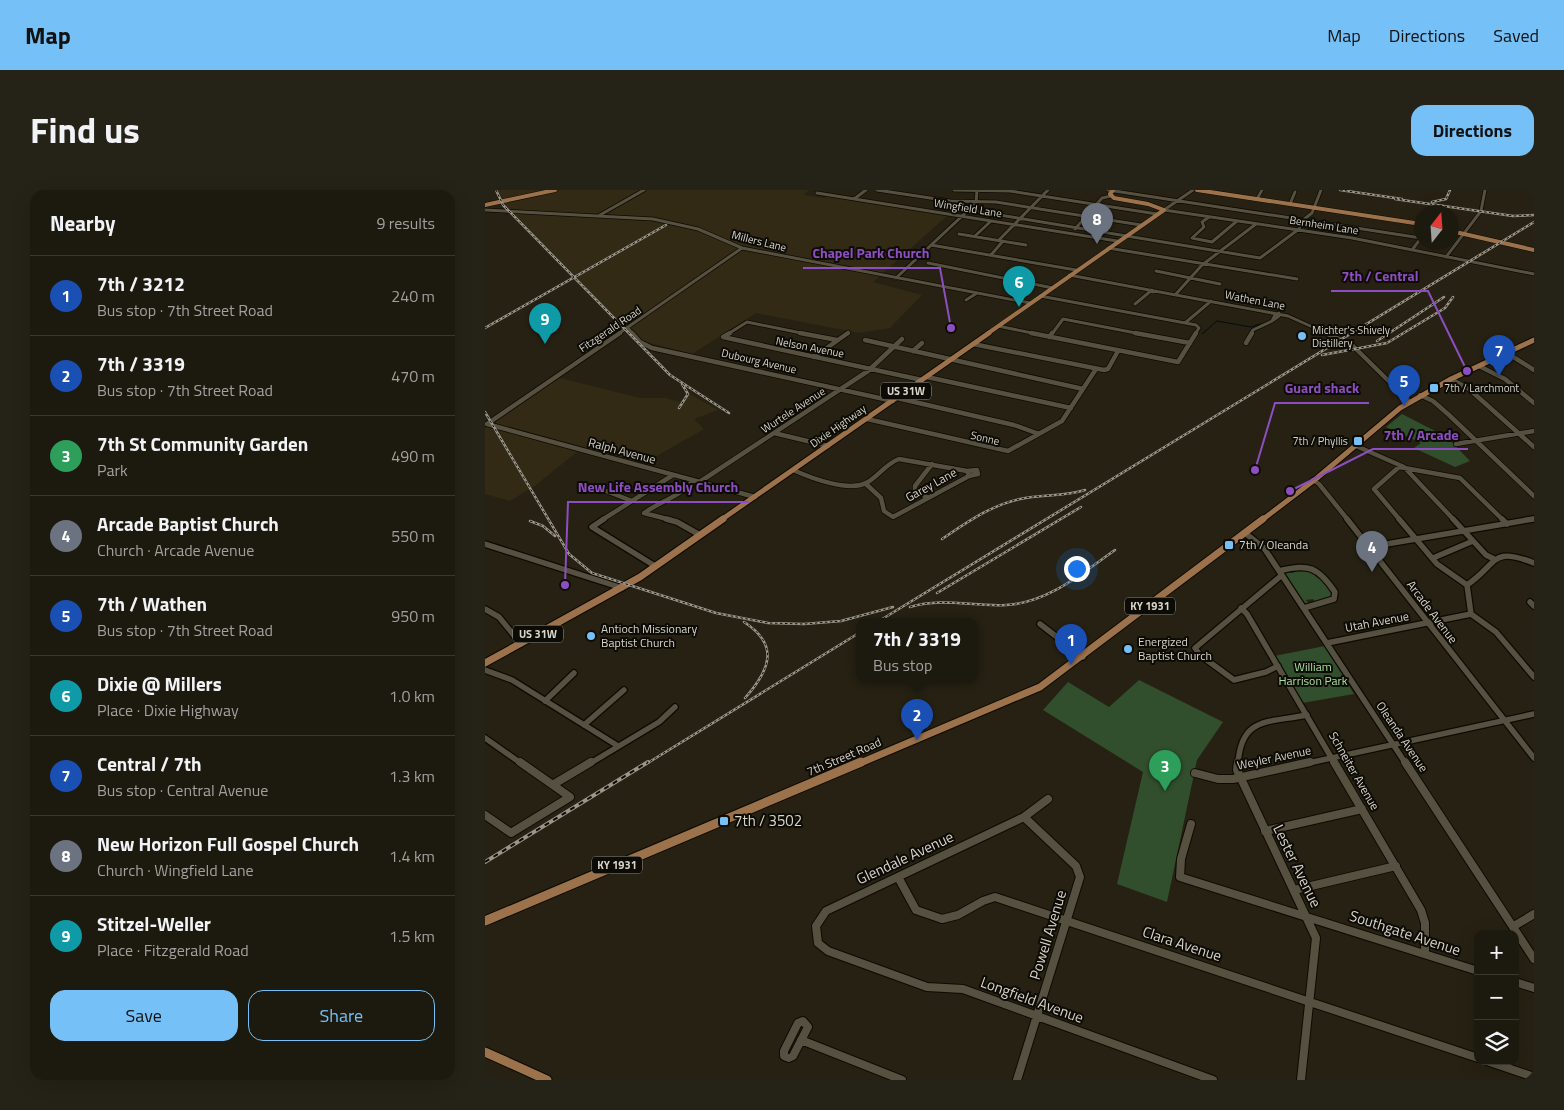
<!DOCTYPE html>
<meta charset="utf-8">
<style>
body{margin:0;font-family:"Titillium Web",sans-serif;background:#252217;color:#f1f3f6}
.controls{position:absolute;right:15px;bottom:15px;display:grid;overflow:hidden;border-radius:10px;box-shadow:0 5px 20px #0002}
.controls button{width:45px;height:45px;display:grid;place-items:center;padding:0;border:0;border-bottom:1px solid #3a382e;background:#1c190e;color:#f1f3f6;font:25px sans-serif}
.compass{position:absolute;left:929px;top:15px;width:45px;height:45px;border-radius:50%;background:#1c190e;box-shadow:0 5px 20px #0002;rotate:17deg}
.you{position:absolute;left:591px;top:378px;width:18px;height:18px;margin:-12px;border:4px solid #fff;border-radius:50%;background:#1a73e8;box-shadow:0 0 0 8px #1a73e833}
.badge{display:grid;place-items:center;width:32px;height:32px;border-radius:50%;background:#75c0f6;color:#fff;font-size:16px;font-weight:700}
.pin{position:absolute;translate:-50% -41px;filter:drop-shadow(0 1px 2px #0008)}
.pin::after{content:'';position:absolute;top:26px;width:18px;height:15px;background:inherit;clip-path:polygon(0 0,100% 0,50% 100%)}
.popup{position:absolute;left:371px;top:428px;width:122px;height:65px;box-sizing:border-box;display:grid;place-content:center;border-radius:10px;background:#1c190e;filter:drop-shadow(0 1px 4px #0005);font-size:16px;white-space:nowrap;color:#a0a09e}
.popup b{font-size:19px;color:#f1f3f6}
.popup::after{content:'';position:absolute;left:50%;top:100%;margin-left:-10px;border:10px solid transparent;border-top-color:#1c190e}
.list{margin:0;padding:0;list-style:none}
h2{display:flex;justify-content:space-between;align-items:center;height:65px;margin:0;padding:0 20px;font-size:21px}
h2 small{font-size:16px;font-weight:400;color:#a0a09e}
.list li{display:grid;grid-template-columns:32px 1fr auto;gap:15px;align-items:center;box-sizing:border-box;height:80px;padding:0 20px;border-top:1px solid #3a382e}
.list b{display:block;font-size:19px;white-space:nowrap}
.list p{margin:0;font-size:16px;white-space:nowrap;color:#a0a09e}
.list em{font-size:16px;font-style:normal;color:#a0a09e}
.actions{display:flex;gap:10px;padding:15px 20px}
.actions a{flex:1;padding:11px 0;border:1px solid #75c0f6;border-radius:15px;text-align:center;font-size:18px;color:#75c0f6}
.actions .main{background:#75c0f6;color:#111}
.icon{flex:none;width:28px;height:28px;fill:none;stroke:currentColor;stroke-width:2;stroke-linecap:round;stroke-linejoin:round}
.map{position:relative;flex:none;width:1049px;height:890px;overflow:hidden;border-radius:15px}
header{display:flex;align-items:center;gap:30px;box-sizing:border-box;height:70px;padding:0 25px;background:#75c0f6;color:#111}
header strong{font-size:24px}
nav{display:flex;gap:28px;margin-inline-start:auto;font-size:18px}
.intro{display:flex;align-items:center;justify-content:space-between;box-sizing:border-box;height:120px;padding:0 30px}
h1{margin:0;font-size:35px}
.button{padding:12px 22px;border-radius:15px;background:#75c0f6;color:#111;font-size:18px;font-weight:700}
main{display:flex;gap:30px;padding:0 30px}
aside{flex:1;background:#1c190e;border-radius:15px;box-shadow:0 5px 20px #0002}
.map>svg:first-child{display:block}
</style>
<header>
<strong>Map</strong>
<nav><a>Map</a><a>Directions</a><a>Saved</a></nav>
</header>
<div class="intro"><h1>Find us</h1><a class="button">Directions</a></div>
<main>
<aside>
<h2>Nearby<small>9 results</small></h2>
<ul class="list">
<li><span class="badge" style="background:#1a4fb4">1</span><div><b>7th / 3212</b><p>Bus stop · 7th Street Road</p></div><em>240 m</em></li>
<li><span class="badge" style="background:#1a4fb4">2</span><div><b>7th / 3319</b><p>Bus stop · 7th Street Road</p></div><em>470 m</em></li>
<li><span class="badge" style="background:#2e9e5b">3</span><div><b>7th St Community Garden</b><p>Park</p></div><em>490 m</em></li>
<li><span class="badge" style="background:#6b7280">4</span><div><b>Arcade Baptist Church</b><p>Church · Arcade Avenue</p></div><em>550 m</em></li>
<li><span class="badge" style="background:#1a4fb4">5</span><div><b>7th / Wathen</b><p>Bus stop · 7th Street Road</p></div><em>950 m</em></li>
<li><span class="badge" style="background:#0f9aa8">6</span><div><b>Dixie @ Millers</b><p>Place · Dixie Highway</p></div><em>1.0 km</em></li>
<li><span class="badge" style="background:#1a4fb4">7</span><div><b>Central / 7th</b><p>Bus stop · Central Avenue</p></div><em>1.3 km</em></li>
<li><span class="badge" style="background:#6b7280">8</span><div><b>New Horizon Full Gospel Church</b><p>Church · Wingfield Lane</p></div><em>1.4 km</em></li>
<li><span class="badge" style="background:#0f9aa8">9</span><div><b>Stitzel-Weller</b><p>Place · Fitzgerald Road</p></div><em>1.5 km</em></li>
</ul>
<div class="actions"><a class="main">Save</a><a>Share</a></div>
</aside>
<div class="map">
<svg width="1049" height="890" viewBox="0 0 1049 890">
<rect width="100%" height="100%" fill="#262112"/>
<path fill="#322a15" d="M11,0h313l-6,5 21,3 4,-3 120,20 -75,67 49,13 -32,33 -31,5 -103,-20 -64,41 -58,-15 -131,-134z
M71,187l84,21h26l13,4 4,-3 3,-7 32,18 -24,9 10,10 -63,36 -144,-40 -2,-4z
M2,236l90,26 -41,33 -26,16 -25,-7v-66z"/>
<path fill="#314f2c" d="M917,224l37,19 3,-1 28,29 -15,6 -41,-19 7,-5 -35,-16z
M818,378c12,4 32,15 28,30l-16,4 -2,-3 -7,1 2,3h-4l-20,-31 10,1 -1,-4z
M840,456l29,48 -52,9 -28,-47z
M654,490l84,42 -26,38 -30,142 -50,-18 26,-112 -100,-62 25,-28 41,25z"/>
<g fill="none" stroke-linecap="round" stroke-linejoin="round">
<path stroke="#000c12" stroke-width="1" d="M717,144l15,-13 34,6 9,-3"/>
<defs>
<path id="minor-far3" d="M392,0l73,11 46,1 145,23
M469,0l56,1 147,23
M623,0l313,48
M332,3l300,48
M369,9l12,-9
M772,9l5,-9
M805,14l5,-12
M0,20l168,9 45,10 44,19 288,55
M484,20l291,48 39,-29 4,-9 9,-7 9,-23
M679,20l188,28 182,36
M679,20l29,-20
M115,25l44,-25
M724,27l-7,5 2,5 -12,11 20,4 25,-21
M590,39l27,-31 9,-2
M474,44l67,11
M490,46l16,-15
M514,50l49,-50
M446,55l145,25
M623,58l189,31
M927,60l9,-12
M506,65l12,-14
M961,67l35,-46 4,-21
M443,73l125,25
M671,81l64,13
M584,85l219,41 40,18
M411,88l80,-75 1,-13
M691,104l26,-29 54,-41
M555,106l156,29 3,3 -4,6
M481,110l11,-7
M650,114l17,-14
M793,125h-3l-3,6 7,-5v-3
M700,133l26,-22
M513,136l39,8
M143,138l5,6
M133,144l124,-86
M243,144l19,-12 59,12
M567,144l11,-15 78,15
M766,144l2,-4 19,-9"/>
<path id="minor-far2" d="M147,143l8,9 12,6 241,53
M245,143l-7,4 199,43
M315,143l37,7
M546,143l147,29 18,-29
M650,143l55,10
M840,143l26,11 59,58
M564,147l3,-4
M380,150l218,49
M761,153l6,-10
M488,154l131,26 4,-1 10,-18
M428,161l9,-8
M1022,163l27,17
M329,167l34,-24
M994,176l26,13 29,24
M442,187l144,31
M966,189l18,10 65,58
M935,205l13,6 16,14 85,81
M412,208l117,27 25,9
M382,229l141,32 54,-30 34,-52
M2,234l133,-91
M2,234l268,73
M289,243l54,13
M971,254l78,-13
M869,255l50,22 50,53
M308,280c18,8 57,23 75,12 11,-7 18,-18 31,-23l68,12 2,5 -76,41 -9,-6 -3,-13 -15,-14
M482,281l10,-1 1,4 -9,2
M828,290l6,4 29,36
M213,293l170,-112 34,-32
M116,299l31,12
M443,308l-13,-8v-4l17,-22
M117,330l71,-45
M186,330l-27,-7c17,-12 35,-16 49,-32
M915,330l-26,-31 25,-22 61,11 43,42
M1041,330l8,-1"/>
<path id="minor-far1" d="M119,329l-12,8 63,39
M181,329l11,3 23,13
M862,329l187,239
M914,329l38,45 30,21
M968,329l33,36 8,4
M1017,329l5,5
M760,343l19,15 142,216
M0,354l137,44
M884,357l164,-28
M948,368l40,-17
M794,381c29,-8 39,-4 56,21l-1,7 -30,9
M1045,412l4,4
M756,418l6,6 88,150
M0,419l14,8 22,27
M986,424l-4,-29c32,-22 23,-39 67,-22
M986,424l25,18 38,45
M555,434l43,33
M842,453l144,-29
M793,476l-12,6 -32,8 -34,-25 -5,-7 87,-73
M0,480l27,10 106,66
M60,511l29,-28
M99,535l40,-35
M0,548l37,26
M104,574l70,-42 16,-15
M753,574c3,-48 31,-41 69,-49
M819,574l230,-50"/>
<path id="minor" d="M753,572l-1,8 79,168 -15,142
M849,572l87,148 4,13v31
M920,572l129,197
M710,583l23,6h15l77,-17
M69,594l37,-22
M563,609l-24,18 -198,94 -10,15 2,17 10,8 99,36 36,2 250,91
M0,625l26,18 59,-36 -50,-35
M706,634l-10,35 -1,18 298,94
M780,641l97,-22
M413,687l18,33 26,9 16,-4 25,-14 12,-4 483,161
M809,700l102,-24
M1029,736l20,-12
M1030,792l19,6
M318,831l5,6 -15,29 -4,2 -5,-2v-5l14,-28z
M316,850l101,40
M1002,871l47,16
M532,890l63,-203 -4,-11 -52,-49"/>
<path id="major-far3" d="M628,0l-3,4 4,4 34,6 16,6
M712,0l224,34
M0,15l70,-15
M966,41l83,19
M502,144l177,-124"/>
<path id="major-far2" d="M236,330l268,-187
M777,330l55,-42 83,-70 51,-29 83,-39"/>
<path id="major-far1" d="M0,473l155,-86 83,-58
M373,574l182,-77 223,-168"/>
<path id="major" d="M0,731l376,-159
M0,862l62,28"/>
</defs>
<use href="#minor-far3" stroke="#0f0a01" stroke-width="4.5"/>
<use href="#minor-far2" stroke="#0f0a01" stroke-width="6"/>
<use href="#minor-far1" stroke="#0f0a01" stroke-width="8"/>
<use href="#minor" stroke="#0f0a01" stroke-width="10"/>
<use href="#major-far3" stroke="#0f0a01" stroke-width="5"/>
<use href="#major-far2" stroke="#0f0a01" stroke-width="7"/>
<use href="#major-far1" stroke="#0f0a01" stroke-width="9"/>
<use href="#major" stroke="#0f0a01" stroke-width="11"/>
<use href="#minor-far3" stroke="#565040" stroke-width="3"/>
<use href="#minor-far2" stroke="#565040" stroke-width="4.5"/>
<use href="#minor-far1" stroke="#565040" stroke-width="5.5"/>
<use href="#minor" stroke="#565040" stroke-width="8"/>
<use href="#major-far3" stroke="#9c724c" stroke-width="4"/>
<use href="#major-far2" stroke="#9c724c" stroke-width="5"/>
<use href="#major-far1" stroke="#9c724c" stroke-width="7"/>
<use href="#major" stroke="#9c724c" stroke-width="9"/>
<defs>
<path id="rail-far1" d="M11,0l7,15 167,170 59,38
M855,0l62,9
M910,9l118,17 21,-1
M947,12l14,-3 4,-9
M0,138l181,-103
M892,151l67,-44
M837,165l65,-12 58,-35 8,-11
M194,218l9,-14 -6,-10
M0,222l84,142 23,19 124,40 52,10 36,1 37,-3 52,-14
M45,331l13,5 12,10
M457,349c24,-16 49,-34 78,-40 22,-5 44,-2 65,-9
M452,403l144,-86
M425,417c33,-10 63,0 96,-2 42,-2 76,-32 109,-55
M394,431l655,-399
M259,432c36,23 26,48 1,76
M161,574l213,-131"/>
<path id="rail" d="M0,672l163,-100"/>
</defs>
<use href="#rail-far1" stroke="#99958a" stroke-width="2.5"/>
<use href="#rail" stroke="#99958a" stroke-width="4"/>
<use href="#rail-far1" stroke="#0d0b05" stroke-width="1" stroke-dasharray="2.5" stroke-linecap="butt"/>
<use href="#rail" stroke="#0d0b05" stroke-width="2" stroke-dasharray="5" stroke-linecap="butt"/>
</g>
<g fill="#75c0f6" stroke="#0d0b05" stroke-width="2">
<circle cx="817" cy="146" r="5"/>
<rect x="944" y="193" width="10" height="10" rx="2.5"/>
<rect x="868" y="246" width="10" height="10" rx="2.5"/>
<rect x="739" y="350" width="10" height="10" rx="2.5"/>
<circle cx="106" cy="446" r="5"/>
<circle cx="643" cy="459" r="5"/>
<rect x="234" y="626" width="10" height="10" rx="2.5"/>
</g>
<g text-anchor="middle" stroke-width="4" stroke-linejoin="round" paint-order="stroke">
<g font-size="11" fill="#d7d4ca" stroke="#0d0b05">
<text transform="translate(483 18) rotate(9)" y="4">Wingfield Lane</text>
<text transform="translate(839 35) rotate(9)" y="4">Bernheim Lane</text>
<text transform="translate(274 51) rotate(14)" y="4">Millers Lane</text>
<text transform="translate(770 110) rotate(11)" y="4">Wathen Lane</text>
<text transform="translate(125 139) rotate(-34)" y="4">Fitzgerald Road</text>
<text transform="translate(325 157) rotate(11)" y="4">Nelson Avenue</text>
<text transform="translate(274 171) rotate(13)" y="4">Dubourg Avenue</text>
<text transform="translate(308 220) rotate(-33)" y="4">Wurtele Avenue</text>
<text transform="translate(353 236) rotate(-35)" y="4">Dixie Highway</text>
<text transform="translate(500 248) rotate(13)" y="4">Sonne</text>
</g>
<g font-size="11" fill="#d7d4ca" stroke="#0d0b05" text-anchor="start">
<text x="827" y="144">Michter's Shively<tspan x="827" dy="13">Distillery</tspan></text>
<text x="959" y="202">7th / Larchmont</text>
<text x="863" y="255" text-anchor="end">7th / Phyllis</text>
</g>
<g fill="#0d0b05" stroke="#9a988f" stroke-width="1">
<rect x="396" y="192.5" width="50" height="17" rx="4"/>
<rect x="640" y="407.5" width="50" height="17" rx="4"/>
<rect x="28" y="435.5" width="50" height="17" rx="4"/>
<rect x="107" y="666.5" width="50" height="17" rx="4"/>
</g>
<g font-size="11" font-weight="bold" fill="#d7d4ca">
<text x="421" y="205">US 31W</text>
<text x="665" y="420">KY 1931</text>
<text x="53" y="448">US 31W</text>
<text x="132" y="679">KY 1931</text>
</g>
<g font-size="12" fill="#d7d4ca" stroke="#0d0b05">
<text transform="translate(137 261) rotate(15)" y="4">Ralph Avenue</text>
<text transform="translate(446 295) rotate(-29)" y="4">Garey Lane</text>
<text transform="translate(947 422) rotate(53)" y="4">Arcade Avenue</text>
<text transform="translate(892 432) rotate(-11)" y="4">Utah Avenue</text>
<text transform="translate(917 547) rotate(56)" y="4">Oleanda Avenue</text>
<text transform="translate(359 567) rotate(-23)" y="4">7th Street Road</text>
<text transform="translate(789 568) rotate(-12)" y="4">Weyler Avenue</text>
<text transform="translate(869 581) rotate(60)" y="4">Schneiter Avenue</text>
</g>
<g font-size="12" fill="#d7d4ca" stroke="#0d0b05" text-anchor="start">
<text x="754" y="359">7th / Oleanda</text>
<text x="116" y="443">Antioch Missionary<tspan x="116" dy="14">Baptist Church</tspan></text>
<text x="653" y="456">Energized<tspan x="653" dy="14">Baptist Church</tspan></text>
</g>
<g font-size="12" fill="#a7e09c" stroke="#0d0b05">
<text x="828" y="481">William<tspan x="828" dy="14">Harrison Park</tspan></text>
</g>
<g font-size="15" fill="#d7d4ca" stroke="#0d0b05" text-anchor="start">
<text x="249" y="636">7th / 3502</text>
</g>
<g font-size="15" fill="#d7d4ca" stroke="#0d0b05">
<text transform="translate(420 668) rotate(-25)" y="5">Glendale Avenue</text>
<text transform="translate(812 676) rotate(64)" y="5">Lester Avenue</text>
<text transform="translate(920 743) rotate(18)" y="5">Southgate Avenue</text>
<text transform="translate(563 745) rotate(-73)" y="5">Powell Avenue</text>
<text transform="translate(697 754) rotate(18)" y="5">Clara Avenue</text>
<text transform="translate(547 810) rotate(20)" y="5">Longfield Avenue</text>
</g>
</g>
<path fill="none" stroke="#8d4ec1" stroke-width="2" d="M466 138L455 78H318M982 181L943 101H846M770 280L790 213H884M805 301L888 259H983M80 395L83 312H264"/>
<g fill="#8d4ec1" stroke="#0d0b05" stroke-width="2">
<circle cx="466" cy="138" r="5"/>
<circle cx="982" cy="181" r="5"/>
<circle cx="770" cy="280" r="5"/>
<circle cx="805" cy="301" r="5"/>
<circle cx="80" cy="395" r="5"/>
</g>
<g font-size="14" text-anchor="middle" font-weight="bold" fill="#8d4ec1" stroke="#0d0b05" stroke-width="4" stroke-linejoin="round" paint-order="stroke">
<text x="386" y="68">Chapel Park Church</text>
<text x="895" y="91">7th / Central</text>
<text x="837" y="203">Guard shack</text>
<text x="936" y="250">7th / Arcade</text>
<text x="173" y="302">New Life Assembly Church</text>
</g>
</svg>
<div class="controls">
<button>+</button>
<button>−</button>
<button><svg class="icon" aria-label="layers" viewBox="0 0 24 24"><path d="M12 4l9 5-9 5-9-5zM3 14l9 5 9-5"/></svg></button>
</div>
<svg class="compass" viewBox="-18 -18 36 36"><path d="M0-13l5 13h-10z" fill="#e53935"/><path d="M0 13l5-13h-10z" fill="#a0a09e"/></svg>
<div class="you"></div>
<div class="pin badge" style="left:586px;top:475px;background:#1a4fb4">1</div>
<div class="pin badge" style="left:432px;top:550px;background:#1a4fb4">2</div>
<div class="popup"><b>7th / 3319</b>Bus stop</div>
<div class="pin badge" style="left:680px;top:601px;background:#2e9e5b">3</div>
<div class="pin badge" style="left:887px;top:382px;background:#6b7280">4</div>
<div class="pin badge" style="left:919px;top:216px;background:#1a4fb4">5</div>
<div class="pin badge" style="left:534px;top:117px;background:#0f9aa8">6</div>
<div class="pin badge" style="left:1014px;top:186px;background:#1a4fb4">7</div>
<div class="pin badge" style="left:612px;top:54px;background:#6b7280">8</div>
<div class="pin badge" style="left:60px;top:154px;background:#0f9aa8">9</div>
</div>
</main>
